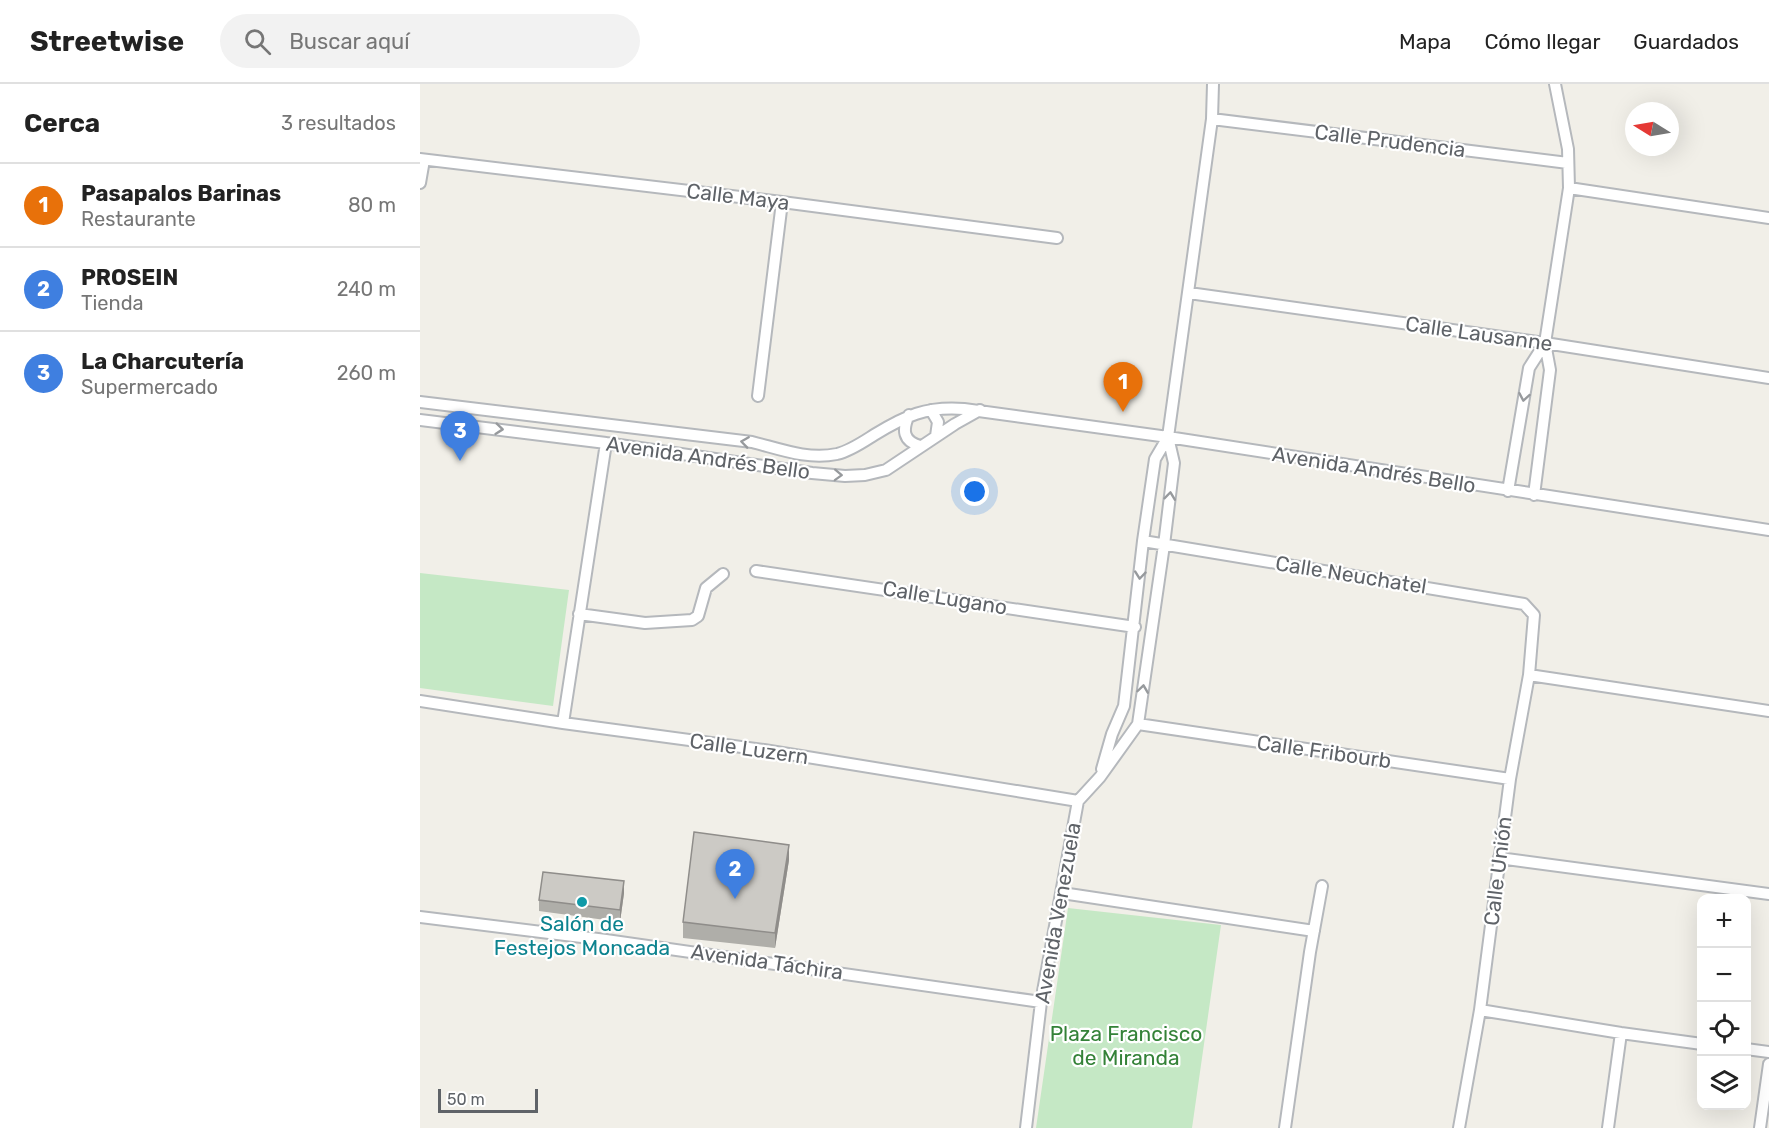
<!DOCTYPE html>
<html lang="es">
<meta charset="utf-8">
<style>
body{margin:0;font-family:Rubik,sans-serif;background:#f2f2f2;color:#222}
.controls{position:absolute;right:18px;bottom:18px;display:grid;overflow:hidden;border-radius:12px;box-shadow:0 6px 24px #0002}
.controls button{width:54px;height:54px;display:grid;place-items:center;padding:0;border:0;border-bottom:2px solid #e0e0e0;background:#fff;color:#222;font:30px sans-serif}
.compass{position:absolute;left:1205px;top:18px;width:54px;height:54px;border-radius:50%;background:#fff;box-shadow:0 6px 24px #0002;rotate:281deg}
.scale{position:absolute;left:18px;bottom:15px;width:100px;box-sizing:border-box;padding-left:6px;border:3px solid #5f6368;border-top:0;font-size:16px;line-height:21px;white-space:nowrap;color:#5f6368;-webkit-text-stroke:4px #fff;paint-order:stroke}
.you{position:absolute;left:555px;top:408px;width:21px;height:21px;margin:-15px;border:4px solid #fff;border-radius:50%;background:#1a73e8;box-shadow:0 0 0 9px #1a73e833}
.badge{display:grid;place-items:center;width:39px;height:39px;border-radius:50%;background:#2563eb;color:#fff;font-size:20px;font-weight:700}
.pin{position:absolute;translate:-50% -50px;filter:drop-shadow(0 2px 3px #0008)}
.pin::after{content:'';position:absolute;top:32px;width:21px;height:18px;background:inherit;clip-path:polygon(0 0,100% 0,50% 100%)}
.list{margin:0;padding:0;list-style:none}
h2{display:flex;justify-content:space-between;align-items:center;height:78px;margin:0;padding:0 24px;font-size:26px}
h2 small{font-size:20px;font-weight:400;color:#767676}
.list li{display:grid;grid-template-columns:39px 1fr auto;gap:18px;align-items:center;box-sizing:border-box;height:84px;padding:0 24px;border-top:2px solid #e0e0e0}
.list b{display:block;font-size:22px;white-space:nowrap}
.list p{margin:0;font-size:20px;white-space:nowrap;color:#767676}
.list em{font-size:20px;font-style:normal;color:#767676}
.icon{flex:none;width:33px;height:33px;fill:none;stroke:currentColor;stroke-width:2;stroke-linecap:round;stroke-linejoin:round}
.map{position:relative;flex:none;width:1349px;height:1044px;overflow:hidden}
header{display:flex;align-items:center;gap:36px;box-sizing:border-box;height:84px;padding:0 30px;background:#fff;border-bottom:2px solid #e0e0e0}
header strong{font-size:28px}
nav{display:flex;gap:33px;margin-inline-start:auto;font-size:21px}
.search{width:420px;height:54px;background:#f2f2f2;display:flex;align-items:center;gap:15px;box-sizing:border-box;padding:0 21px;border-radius:33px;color:#767676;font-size:22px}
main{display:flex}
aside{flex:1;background:#fff}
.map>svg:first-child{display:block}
</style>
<header>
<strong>Streetwise</strong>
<div class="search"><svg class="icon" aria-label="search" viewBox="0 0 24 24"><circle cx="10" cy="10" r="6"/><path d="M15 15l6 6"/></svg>Buscar aquí</div>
<nav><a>Mapa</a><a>Cómo llegar</a><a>Guardados</a></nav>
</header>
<main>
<aside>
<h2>Cerca<small>3 resultados</small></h2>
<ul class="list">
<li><span class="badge" style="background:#e8710a">1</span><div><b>Pasapalos Barinas</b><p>Restaurante</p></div><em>80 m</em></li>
<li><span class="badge" style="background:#3f7fe0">2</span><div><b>PROSEIN</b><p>Tienda</p></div><em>240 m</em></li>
<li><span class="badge" style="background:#3f7fe0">3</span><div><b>La Charcutería</b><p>Supermercado</p></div><em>260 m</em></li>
</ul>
</aside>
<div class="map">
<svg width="1349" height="1044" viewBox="0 0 1349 1044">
<rect width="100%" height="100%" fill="#f1efe8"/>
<path fill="#c5e8c5" d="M0,489l149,17 -16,116 -133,-18z
M648,824l153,17 -29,203h-156z"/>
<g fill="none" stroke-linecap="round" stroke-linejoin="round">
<defs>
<path id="minor" d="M792,35l356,44
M0,75l362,43 275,36
M0,99l4,-23
M1149,104l200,30
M769,209l356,50 224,35
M338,312l24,-194
M0,318l332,40c28,7 55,18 85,12 13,-3 26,-12 37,-19 31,-19 52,-29 90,-26l204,28 601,93
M511,326l7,12 -2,14
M489,331c-7,15 -6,26 11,31
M0,336l186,23 206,30 33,3 20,-1 21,-5 69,-46 25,-14
M1088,407l21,-123 16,-25
M1114,411l16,-125 -5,-27 24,-155 -1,-39 -13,-65
M723,457l381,63 10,11 -5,60 -19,104 -30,231 -21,118
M336,487l379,56
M159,530l66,9 47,-3 6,-4 8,-28 17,-14
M1109,591l240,36
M0,617l143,22 201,27 314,51
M143,639l43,-280
M718,640l372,55
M682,685l10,-35 12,-28 19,-165 12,-82 13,-22
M1079,774l270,36
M642,809l252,38
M0,833l186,23 435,62
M1060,926l141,23 81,11
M1326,965l23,3
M606,1044l15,-126 37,-201 22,-24 38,-53 26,-179 10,-82 -6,-26 44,-318 1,-35
M865,1044l25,-176 12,-66
M1188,1044l13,-95
M1340,1044l9,-64"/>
</defs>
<use href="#minor" stroke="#b5b8bc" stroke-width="14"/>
<use href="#minor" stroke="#fff" stroke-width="10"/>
</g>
<path fill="#afaea9" d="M369,776l-14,88 -92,-10v-16z
M204,809l-4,29 -81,-11v-11z"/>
<path fill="#8f8d8a" d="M369,761v15l-14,88v-15z
M204,797v12l-4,29v-12z"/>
<path fill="#cccac5" stroke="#8f8d8a" stroke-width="1.5" d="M274,748l95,13 -14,88 -92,-11z
M123,788l81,9 -4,29 -81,-10z"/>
<defs><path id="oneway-chevron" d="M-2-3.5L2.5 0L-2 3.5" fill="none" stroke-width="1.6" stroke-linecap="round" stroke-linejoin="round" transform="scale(1.5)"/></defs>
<g stroke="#979a9d">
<use href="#oneway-chevron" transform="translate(1104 313) rotate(100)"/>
<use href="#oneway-chevron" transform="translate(79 345) rotate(6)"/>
<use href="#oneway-chevron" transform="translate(325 358) rotate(-172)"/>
<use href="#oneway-chevron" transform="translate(418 391) rotate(2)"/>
<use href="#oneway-chevron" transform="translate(750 412) rotate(-83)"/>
<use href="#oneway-chevron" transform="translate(720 491) rotate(96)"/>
<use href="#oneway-chevron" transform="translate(723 605) rotate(-82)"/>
</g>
<circle fill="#0f9aa8" stroke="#fff" stroke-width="2" cx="162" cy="818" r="6"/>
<g text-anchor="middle" stroke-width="4.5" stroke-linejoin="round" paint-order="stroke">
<g font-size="21" fill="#5f6368" stroke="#fff">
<text transform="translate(970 57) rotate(7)" y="7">Calle Prudencia</text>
<text transform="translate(318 113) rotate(7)" y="7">Calle Maya</text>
<text transform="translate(1059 250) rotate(8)" y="7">Calle Lausanne</text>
<text transform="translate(288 374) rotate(8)" y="7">Avenida Andrés Bello</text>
<text transform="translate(954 386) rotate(9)" y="7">Avenida Andrés Bello</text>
<text transform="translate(931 491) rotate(9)" y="7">Calle Neuchatel</text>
<text transform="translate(525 514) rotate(9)" y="7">Calle Lugano</text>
<text transform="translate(329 665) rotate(8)" y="7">Calle Luzern</text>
<text transform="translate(904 668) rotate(8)" y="7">Calle Fribourb</text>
<text transform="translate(1078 787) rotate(-83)" y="7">Calle Unión</text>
<text transform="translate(638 829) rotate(-80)" y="7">Avenida Venezuela</text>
<text transform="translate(347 878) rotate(8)" y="7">Avenida Táchira</text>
</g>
<g font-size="21" fill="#0d838f" stroke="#fff">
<text x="162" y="847">Salón de<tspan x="162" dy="24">Festejos Moncada</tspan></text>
</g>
<g font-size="21" fill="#348238" stroke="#fff">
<text x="706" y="957">Plaza Francisco<tspan x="706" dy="24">de Miranda</tspan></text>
</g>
</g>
</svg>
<div class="controls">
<button>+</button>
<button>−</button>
<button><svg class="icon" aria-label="locate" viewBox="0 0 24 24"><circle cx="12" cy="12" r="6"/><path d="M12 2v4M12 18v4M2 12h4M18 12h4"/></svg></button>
<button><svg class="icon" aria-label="layers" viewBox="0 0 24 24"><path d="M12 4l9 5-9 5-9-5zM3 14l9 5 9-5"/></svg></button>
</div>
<svg class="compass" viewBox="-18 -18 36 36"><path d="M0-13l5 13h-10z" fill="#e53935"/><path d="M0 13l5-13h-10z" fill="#767676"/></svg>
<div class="scale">50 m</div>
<div class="you"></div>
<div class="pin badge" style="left:703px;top:328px;background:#e8710a">1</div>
<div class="pin badge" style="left:315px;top:815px;background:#3f7fe0">2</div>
<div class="pin badge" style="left:40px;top:377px;background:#3f7fe0">3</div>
</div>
</main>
